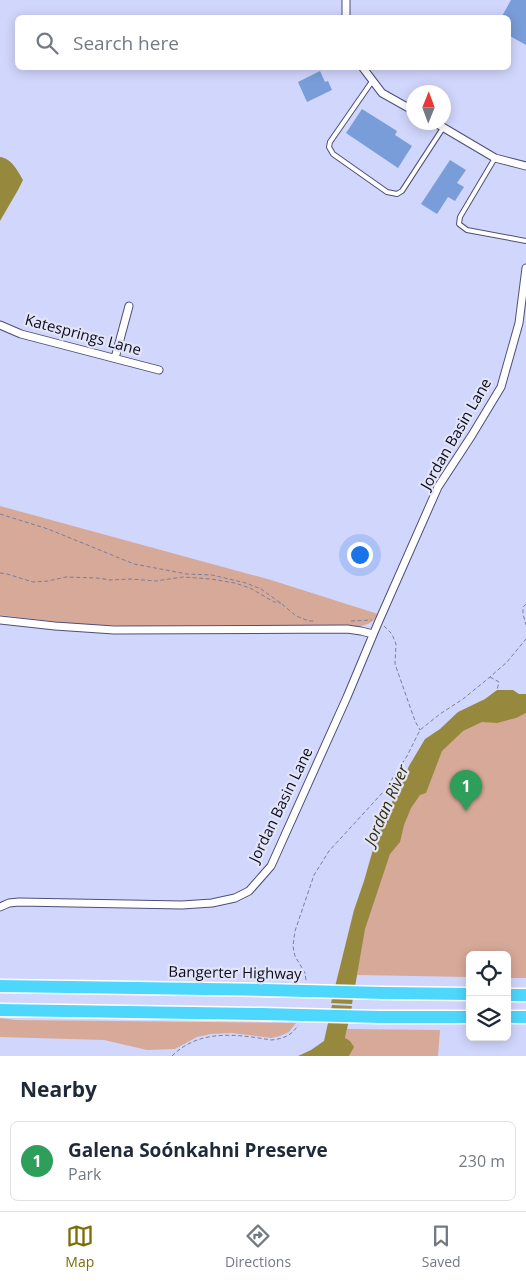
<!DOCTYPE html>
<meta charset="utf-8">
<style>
body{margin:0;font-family:"Open Sans",sans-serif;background:#f6f6f7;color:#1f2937}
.controls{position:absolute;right:15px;bottom:15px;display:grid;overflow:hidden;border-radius:8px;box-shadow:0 2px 12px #0003}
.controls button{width:45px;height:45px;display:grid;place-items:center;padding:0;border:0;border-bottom:1px solid #e0e1e3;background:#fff;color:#1f2937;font:25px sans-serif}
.compass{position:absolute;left:406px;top:85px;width:45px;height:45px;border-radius:50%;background:#fff;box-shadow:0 2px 12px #0003;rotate:1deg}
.you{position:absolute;left:359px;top:554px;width:18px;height:18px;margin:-12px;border:4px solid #fff;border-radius:50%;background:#1a73e8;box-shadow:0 0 0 8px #1a73e833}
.badge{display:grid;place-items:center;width:32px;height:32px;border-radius:50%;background:#7b6d09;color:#fff;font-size:16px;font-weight:700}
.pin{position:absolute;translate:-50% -41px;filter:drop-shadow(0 1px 2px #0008)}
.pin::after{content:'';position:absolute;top:26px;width:18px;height:15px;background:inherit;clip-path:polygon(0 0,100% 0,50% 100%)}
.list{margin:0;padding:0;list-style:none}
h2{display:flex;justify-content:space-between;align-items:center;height:65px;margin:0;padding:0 20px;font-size:21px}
h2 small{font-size:16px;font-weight:400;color:#747a83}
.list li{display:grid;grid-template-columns:32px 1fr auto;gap:15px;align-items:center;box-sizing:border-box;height:80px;margin:0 10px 10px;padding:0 10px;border:1px solid #e0e1e3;border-radius:8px}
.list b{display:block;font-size:19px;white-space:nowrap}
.list p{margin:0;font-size:16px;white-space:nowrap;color:#747a83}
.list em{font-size:16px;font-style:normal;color:#747a83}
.icon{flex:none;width:28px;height:28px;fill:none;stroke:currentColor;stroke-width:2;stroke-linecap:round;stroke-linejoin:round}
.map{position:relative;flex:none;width:526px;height:1056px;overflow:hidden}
.search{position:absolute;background:#fff;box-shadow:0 2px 12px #0003;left:15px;right:15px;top:15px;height:55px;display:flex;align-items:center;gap:12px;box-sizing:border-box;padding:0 18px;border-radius:8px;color:#747a83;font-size:19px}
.sheet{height:155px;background:#fff}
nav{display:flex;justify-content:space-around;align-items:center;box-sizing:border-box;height:70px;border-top:1px solid #e0e1e3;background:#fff;font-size:14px;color:#747a83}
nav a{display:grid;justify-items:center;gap:2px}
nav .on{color:#7b6d09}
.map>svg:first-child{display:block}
</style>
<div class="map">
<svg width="526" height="1056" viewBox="0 0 526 1056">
<rect width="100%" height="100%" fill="#d1d6fc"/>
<path fill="#d7a999" d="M0,506l271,74 107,34c-4,8 -9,10 -17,12l-148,-1 -77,1 -61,-2 -75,-9z
M526,706v272h-19v-23h-37v22l-113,-2 8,-63 67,-158 49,-37z
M0,1018l16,2 280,3 -7,9 -9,4 -9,2 -39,-5 -21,1 -14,3 -22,12 -28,1 -43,-10 -104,-3z
M347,1029l93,1 -2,26h-89l1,-2 -5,-16z"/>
<path fill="#96893e" d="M0,157c11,1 18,14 23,23l-5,10 -18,31z
M497,690h16l6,4h7v19l-10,5 -19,5 -15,-1 -19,9 -21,20 -16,42 -6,2 -9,13 -7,17 -4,17 -10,12 -25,75 -13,75 -21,-1 23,-93 10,-29 18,-63 10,-16 17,-36 16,-27 15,-10 18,-17 27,-13z
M332,1005l20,1 -7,32 5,3 4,6 -5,9h-51l13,-6 13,-9z"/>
<path fill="#799dd9" d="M511,0h15v45l-18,-10v-17h-7z
M320,71l5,11 3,-1 4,9 -25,12 -9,-20z
M362,109l35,22 -2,4 17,11 -14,22 -52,-35z
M450,160l16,10 -9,13 7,4 -9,14 -7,-4 -11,17 -16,-10z"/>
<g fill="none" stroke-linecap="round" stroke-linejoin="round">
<defs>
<path id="lane" d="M373,80l-43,62 -1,5 4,7 54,38 10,2 5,-3 41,-63
M495,158l-35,59 -1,7 8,6 59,11"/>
<path id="street" d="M346,18v-18
M363,68l19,25 32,18
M434,122l61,36 31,8
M0,325l21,9 138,36
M115,358l14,-52
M0,620l55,6 59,4 233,-1 14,2 12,3
M0,907l9,-4 10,-1 163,3 30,-2 23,-5 14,-7 22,-25 76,-169 31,-74 60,-136 34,-52 29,-48 18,-64 7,-55"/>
<path id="highway" d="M0,986l265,4
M384,993l86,1
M507,995h19
M0,1010l262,4
M380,1017h90
M507,1017h19"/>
</defs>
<use href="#lane" stroke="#4c4f77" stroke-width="6"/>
<use href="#street" stroke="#4c4f77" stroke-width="9"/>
<use href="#highway" stroke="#fff" stroke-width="15"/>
<path stroke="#7b7e9a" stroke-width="1" stroke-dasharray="4 2.5" stroke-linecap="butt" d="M0,514l48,15 86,35 53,10 25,1 34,8 15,6 21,15 14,12 13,5h6
M0,573l7,1 26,8 15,-1 18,-4 31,1 13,2 20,-1 26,2 27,-4 28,2 24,4 15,5 24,14 7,1
M526,604l-3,3v7l3,11
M351,621l21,-1
M384,626l8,8 4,10 -1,20 20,57 5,9
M490,677l9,5 -2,8
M306,980l-1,-7 -10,-17 -1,-4 -1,-6 2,-15 19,-56 15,-24 56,-61 22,-34 13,-26 20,-16 23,-15 27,-22 17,-15 19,-23
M172,1056c27,-27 64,-22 99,-16 11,-1 21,-4 27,-15"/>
<use href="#lane" stroke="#fff" stroke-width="4"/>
<use href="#street" stroke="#fff" stroke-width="7"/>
<use href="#highway" stroke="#4dd7fd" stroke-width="12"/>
<defs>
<path id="highway-bridge" d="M265,990l119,3
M262,1014l118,3"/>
</defs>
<use href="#highway-bridge" stroke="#fff" stroke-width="15" stroke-linecap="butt"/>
<use href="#highway-bridge" stroke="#4dd7fd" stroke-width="12"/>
</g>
<g text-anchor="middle" stroke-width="4.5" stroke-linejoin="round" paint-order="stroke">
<g font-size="15" fill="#0b0b1b" stroke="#e2e5f8">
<text transform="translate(83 335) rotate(15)" y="5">Katesprings Lane</text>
<text transform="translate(456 434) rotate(-60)" y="5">Jordan Basin Lane</text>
<text transform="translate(281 805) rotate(-64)" y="5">Jordan Basin Lane</text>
<text transform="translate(235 973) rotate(1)" y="5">Bangerter Highway</text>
</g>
<g font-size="16" font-style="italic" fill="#322c0a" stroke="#e2e5f8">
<text transform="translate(386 805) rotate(-66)" y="6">Jordan River</text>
</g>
</g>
</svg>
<div class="controls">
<button><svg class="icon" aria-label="locate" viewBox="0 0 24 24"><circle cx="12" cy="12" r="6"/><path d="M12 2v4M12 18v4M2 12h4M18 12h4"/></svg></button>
<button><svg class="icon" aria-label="layers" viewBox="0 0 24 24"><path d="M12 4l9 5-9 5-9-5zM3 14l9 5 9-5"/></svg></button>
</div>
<svg class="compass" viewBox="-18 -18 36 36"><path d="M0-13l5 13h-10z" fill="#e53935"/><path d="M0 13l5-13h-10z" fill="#747a83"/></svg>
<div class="you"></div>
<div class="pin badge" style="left:466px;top:811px;background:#2e9e5b">1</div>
<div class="search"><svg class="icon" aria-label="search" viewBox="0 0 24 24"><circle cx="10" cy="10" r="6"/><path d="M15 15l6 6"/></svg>Search here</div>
</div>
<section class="sheet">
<h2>Nearby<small></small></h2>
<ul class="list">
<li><span class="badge" style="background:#2e9e5b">1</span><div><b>Galena Soónkahni Preserve</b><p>Park</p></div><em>230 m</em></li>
</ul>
</section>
<nav>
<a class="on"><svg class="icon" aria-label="map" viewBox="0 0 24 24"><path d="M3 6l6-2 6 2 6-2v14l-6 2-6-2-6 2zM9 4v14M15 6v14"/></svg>Map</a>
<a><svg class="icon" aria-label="directions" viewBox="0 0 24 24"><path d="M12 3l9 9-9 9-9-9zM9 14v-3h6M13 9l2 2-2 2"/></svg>Directions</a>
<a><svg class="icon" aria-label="saved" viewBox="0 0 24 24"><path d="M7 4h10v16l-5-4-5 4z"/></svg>Saved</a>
</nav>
